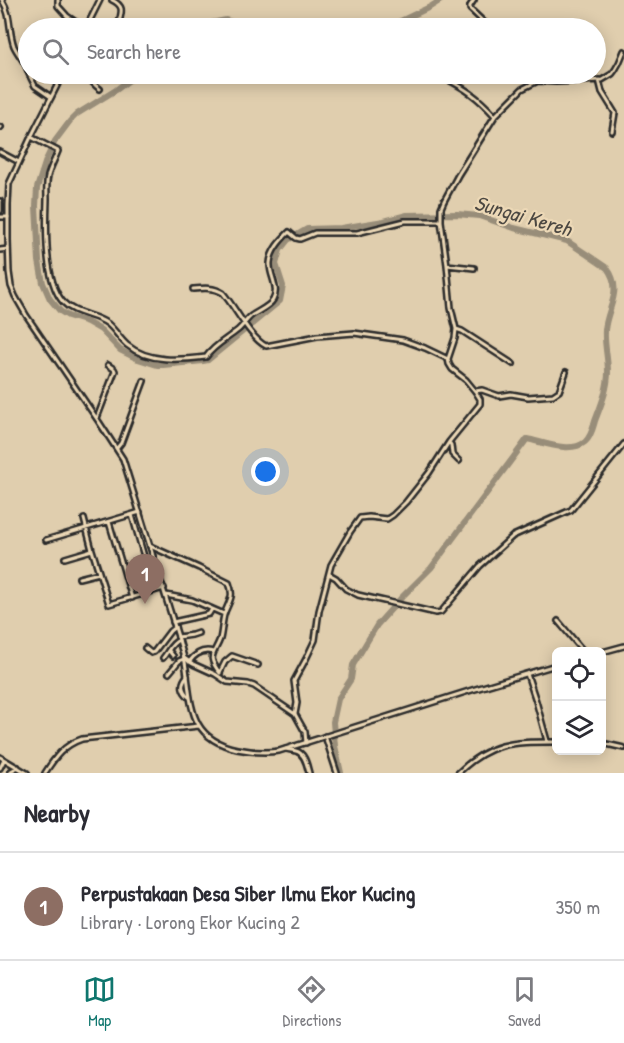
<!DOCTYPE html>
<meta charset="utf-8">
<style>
body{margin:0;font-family:"Patrick Hand",sans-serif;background:#f2f2f3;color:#2b2b33}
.controls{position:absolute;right:18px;bottom:18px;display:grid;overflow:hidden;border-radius:9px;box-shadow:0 3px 15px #0003}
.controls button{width:54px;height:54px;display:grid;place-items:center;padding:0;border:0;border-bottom:2px solid #e1e1e2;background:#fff;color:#2b2b33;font:30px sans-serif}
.you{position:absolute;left:266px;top:472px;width:21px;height:21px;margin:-15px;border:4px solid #fff;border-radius:50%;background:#1a73e8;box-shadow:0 0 0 9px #1a73e833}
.badge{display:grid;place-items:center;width:39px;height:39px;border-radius:50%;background:#0f766e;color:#fff;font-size:20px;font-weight:700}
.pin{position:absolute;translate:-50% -50px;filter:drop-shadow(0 2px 3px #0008)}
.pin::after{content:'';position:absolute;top:32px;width:21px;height:18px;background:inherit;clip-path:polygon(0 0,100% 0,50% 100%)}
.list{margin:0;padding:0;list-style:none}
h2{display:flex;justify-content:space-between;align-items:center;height:78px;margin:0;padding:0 24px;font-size:26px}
h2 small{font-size:20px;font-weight:400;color:#7c7c81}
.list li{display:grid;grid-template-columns:39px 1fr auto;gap:18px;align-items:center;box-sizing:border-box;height:108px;padding:0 24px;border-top:2px solid #e1e1e2}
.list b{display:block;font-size:22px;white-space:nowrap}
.list p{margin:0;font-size:20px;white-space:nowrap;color:#7c7c81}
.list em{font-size:20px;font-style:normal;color:#7c7c81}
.icon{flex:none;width:33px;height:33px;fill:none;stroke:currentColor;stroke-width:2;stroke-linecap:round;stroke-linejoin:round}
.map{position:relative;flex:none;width:624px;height:773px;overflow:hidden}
.search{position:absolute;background:#fff;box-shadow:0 3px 15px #0003;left:18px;right:18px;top:18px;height:66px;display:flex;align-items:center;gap:15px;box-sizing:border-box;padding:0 21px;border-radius:33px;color:#7c7c81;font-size:22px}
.sheet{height:186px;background:#fff}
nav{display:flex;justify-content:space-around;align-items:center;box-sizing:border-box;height:84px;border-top:2px solid #e1e1e2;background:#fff;font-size:16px;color:#7c7c81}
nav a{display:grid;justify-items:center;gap:3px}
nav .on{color:#0f766e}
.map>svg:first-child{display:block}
</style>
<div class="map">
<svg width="624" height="773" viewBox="0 0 624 773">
<rect width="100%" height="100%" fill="#e0ceae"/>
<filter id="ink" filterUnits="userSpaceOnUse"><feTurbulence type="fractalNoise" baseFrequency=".0167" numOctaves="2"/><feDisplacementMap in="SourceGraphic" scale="12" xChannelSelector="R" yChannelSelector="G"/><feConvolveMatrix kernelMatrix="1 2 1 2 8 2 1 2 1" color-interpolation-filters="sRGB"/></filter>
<g filter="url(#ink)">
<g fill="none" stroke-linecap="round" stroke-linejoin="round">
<path stroke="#988d79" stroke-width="6" d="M195,28l7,-3 24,-5 23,8
M266,28l36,-5h6l18,5
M386,28l44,-21 11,-7
M137,74l-21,16 -39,24 -7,7 -15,20 -9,19 -9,28 -1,18 3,55 4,22 7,16 10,12 8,5 19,6 14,8 19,20 18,9 19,6h6l40,-4 5,-1 72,-59 3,-15 -7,-22 4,-14 8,-10 19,-11 34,-1 43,-7 23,-6 50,-1 22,2 35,12 53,13 40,27c17,23 0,39 -2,62 -1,14 3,28 3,42 0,17 -7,33 -13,49 -2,7 -4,16 -10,21 -15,12 -42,0 -58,-3l-96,129 -29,29 -25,28 -24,40 -2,14 -13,20 -5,23 2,24 6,27"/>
<defs>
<path id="minor" d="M2,0c10,16 6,30 12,46 4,9 11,15 14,25
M58,0v6l9,10 18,12
M112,0c12,6 10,11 7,22
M474,0l-4,6v3l20,19
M89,23l11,5
M29,74l6,12 16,11
M84,74c6,3 8,10 16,15
M442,74l1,3c23,12 34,19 52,39
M531,74l7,7
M599,80l3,12 13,21 -3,18
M0,128l1,-1
M31,137l27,14c-3,8 -8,17 -10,25 -2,8 -1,16 -1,23 -1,28 -3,81 16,103 12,13 32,12 45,22 7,6 12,15 19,21 22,18 53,15 79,12 8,-12 21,-18 32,-27 5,-4 8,-10 13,-14 7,-5 18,-9 22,-16 7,-12 -4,-25 -3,-37 1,-13 11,-23 19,-31l7,6 4,1 15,-6h42l48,-12h36
M0,152l19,10
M0,211v-10
M0,217h8
M0,250l8,-1
M447,265l27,3
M193,289c11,-1 21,-2 30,4 12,14 27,45 43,53l51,-10 37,-3 49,7 22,8 23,11
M456,329l6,2 51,33
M475,391l7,-1 17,6 12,-2 17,3 25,-2 6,-4 7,-19
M97,418l18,-47 -1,-2 -6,-4
M449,442l2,3 1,9 7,7
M117,448l4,-5 23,-62
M132,515l22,76
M84,519l8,31 17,54 55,-16
M109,522l23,76
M46,540l94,-28
M150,546l49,22 30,15c6,15 -1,19 -5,32 -2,8 -2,16 -4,24 -6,16 -14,17 0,34
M65,558l27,-8
M329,574l7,4 10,11 12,6 78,18 5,-1 39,-46 33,-30 58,-26 53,-66
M79,578l20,-5
M166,595l26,5 32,14
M558,621l26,31
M173,622l36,-8 3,-5
M178,637l14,-2 6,-2
M145,648l6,5 3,-1 16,-21 5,-4
M169,651l4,5
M163,658c6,-7 7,-14 16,-18
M184,658l9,6 22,10 12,8 21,2 6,2 41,28
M189,662c6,-8 14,-13 24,-10
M220,672l5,-10 7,-6 26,9
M169,673l10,-12 5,-2
M527,674l9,27 11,40
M187,676c-7,8 -5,15 2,21
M325,736l12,37
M306,743l-1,-11 -10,-18 2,-11 -3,-22 12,-22 9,-19 4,-29 12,-46 19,-33 10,-14 9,-1 18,2 6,-4 13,-13 23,-29 20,-31 31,-38v-5l-5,-8 -9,-11 -14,-11 -3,-5 -1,-5 7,-21 1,-9 -5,-21 -4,-43 -6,-44v-13l3,-7 14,-26 37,-59 27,-27 16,-8 18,1 46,-2 10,-6 3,-4 4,-7 5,-12
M602,743l22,5
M286,749c3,1 7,1 10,2 9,2 11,15 13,22
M0,757l27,16
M0,768l4,-8
M10,773l1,-2 7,-4
M458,773c33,-32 56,-31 98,-31"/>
<path id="tertiary" d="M86,28l14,-28
M63,74l-32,63 -22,47 -1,21v35l1,32 2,14 4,10 11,19 73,107 24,37 56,181c2,7 4,14 6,22 7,41 2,76 52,87 15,3 27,4 42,2l193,-61 84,-25
M602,652l22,-6
M45,773c10,-16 19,-28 37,-34l117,-13"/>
</defs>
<use href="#minor" stroke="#2b2b2b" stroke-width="8"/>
<use href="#tertiary" stroke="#2b2b2b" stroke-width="8"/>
<use href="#minor" stroke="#ecd8b6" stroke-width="3"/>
<use href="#tertiary" stroke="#ecd8b6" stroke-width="3"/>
</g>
</g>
<g text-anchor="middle" stroke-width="4.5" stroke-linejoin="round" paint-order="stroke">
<g font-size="21" font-style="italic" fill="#4c4842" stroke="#ecd8b6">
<text transform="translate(523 216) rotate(16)" y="7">Sungai Kereh</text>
</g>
</g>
</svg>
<div class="controls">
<button><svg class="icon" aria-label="locate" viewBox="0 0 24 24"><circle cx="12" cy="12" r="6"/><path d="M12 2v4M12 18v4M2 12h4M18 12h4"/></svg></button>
<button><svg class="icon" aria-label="layers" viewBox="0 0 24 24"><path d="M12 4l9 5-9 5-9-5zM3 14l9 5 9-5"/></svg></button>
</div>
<div class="you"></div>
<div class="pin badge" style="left:145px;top:604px;background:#8d6e63">1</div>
<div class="search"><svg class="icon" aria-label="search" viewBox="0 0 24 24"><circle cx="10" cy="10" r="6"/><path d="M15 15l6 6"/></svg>Search here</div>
</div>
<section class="sheet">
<h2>Nearby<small></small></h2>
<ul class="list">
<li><span class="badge" style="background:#8d6e63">1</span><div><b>Perpustakaan Desa Siber Ilmu Ekor Kucing</b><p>Library · Lorong Ekor Kucing 2</p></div><em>350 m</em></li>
</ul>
</section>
<nav>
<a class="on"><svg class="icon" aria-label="map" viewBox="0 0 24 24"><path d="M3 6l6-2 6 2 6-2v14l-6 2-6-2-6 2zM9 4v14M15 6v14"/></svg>Map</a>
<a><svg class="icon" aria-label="directions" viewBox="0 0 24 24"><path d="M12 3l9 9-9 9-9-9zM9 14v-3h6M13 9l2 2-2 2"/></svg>Directions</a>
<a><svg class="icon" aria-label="saved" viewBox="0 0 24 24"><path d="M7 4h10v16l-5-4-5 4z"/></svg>Saved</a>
</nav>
